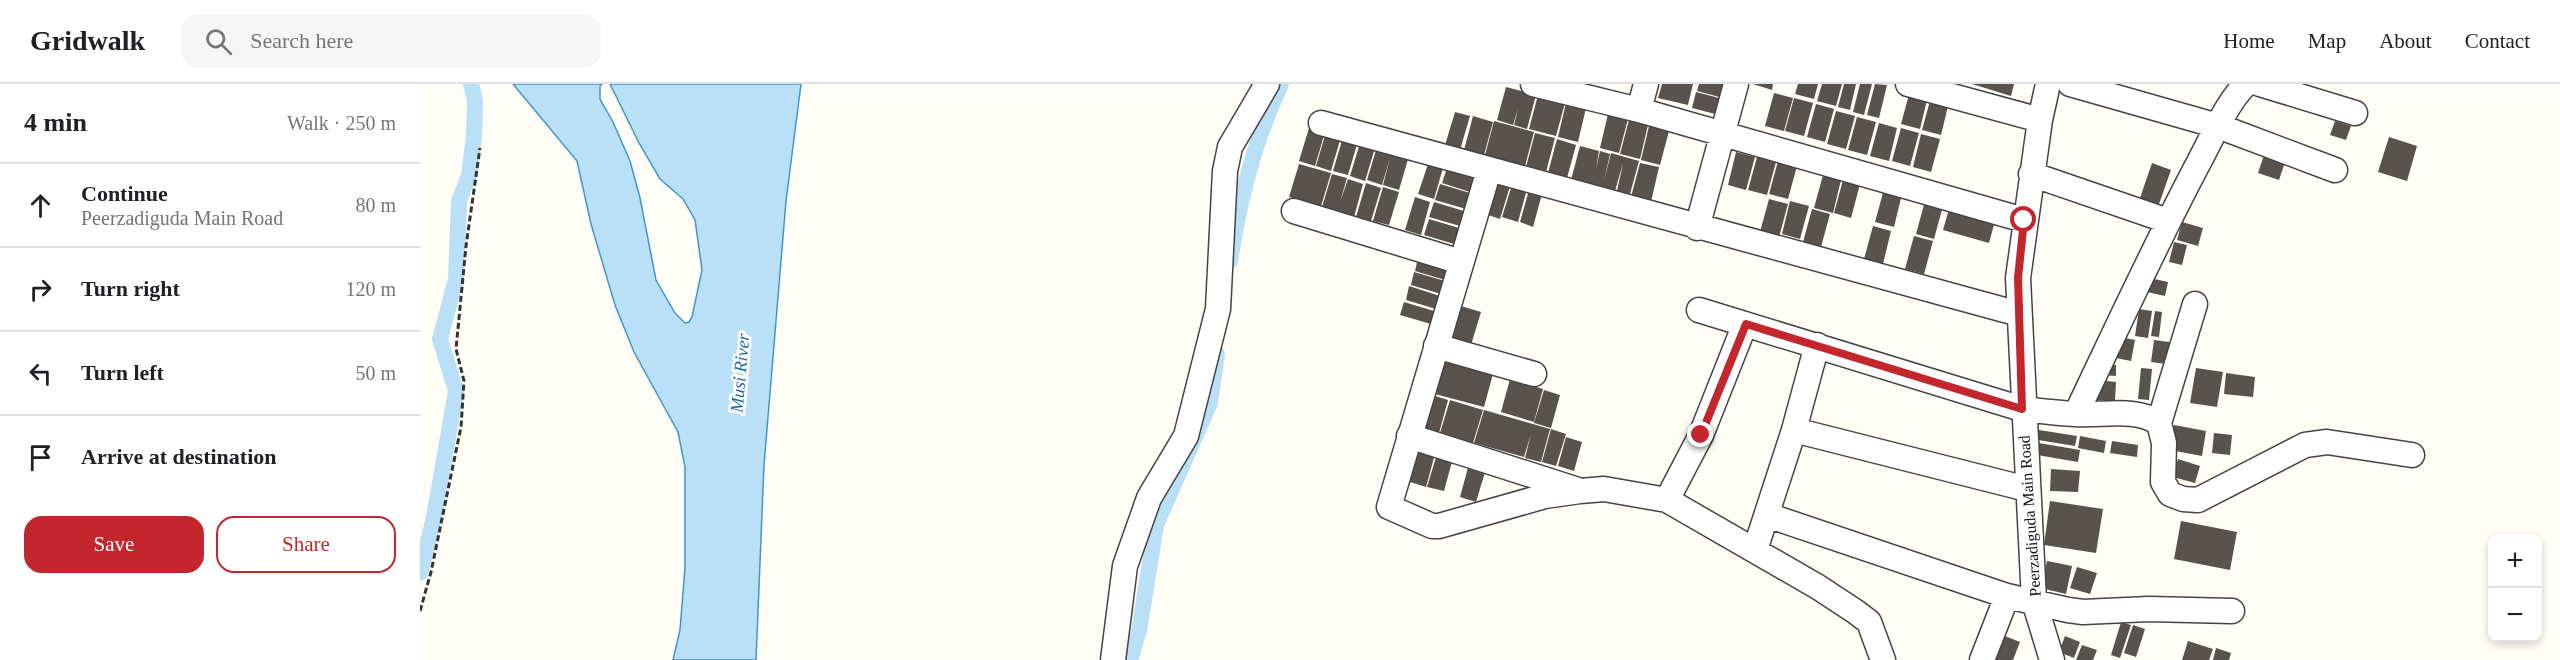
<!DOCTYPE html>
<meta charset="utf-8">
<style>
body{margin:0;font-family:"Times New Roman",serif;background:#f6f6f6;color:#202124}
.controls{position:absolute;right:18px;bottom:18px;display:grid;overflow:hidden;border-radius:12px;box-shadow:0 3px 9px #0003}
.controls button{width:54px;height:54px;display:grid;place-items:center;padding:0;border:0;border-bottom:2px solid #e0e0e0;background:#fff;color:#202124;font:30px sans-serif}
.stop{position:absolute;width:18px;height:18px;margin:-14px;border:4px solid #c4262e;border-radius:50%;background:#fff}
.stop.end{background:#c4262e;border-color:#fff;box-shadow:0 2px 6px #0008}
.list{margin:0;padding:0;list-style:none}
h2{display:flex;justify-content:space-between;align-items:center;height:78px;margin:0;padding:0 24px;font-size:26px}
h2 small{font-size:20px;font-weight:400;color:#757577}
.list li{display:grid;grid-template-columns:39px 1fr auto;gap:18px;align-items:center;box-sizing:border-box;height:84px;padding:0 24px;border-top:2px solid #e0e0e0}
.list b{display:block;font-size:22px;white-space:nowrap}
.list p{margin:0;font-size:20px;white-space:nowrap;color:#757577}
.list em{font-size:20px;font-style:normal;color:#757577}
.actions{display:flex;gap:12px;padding:18px 24px}
.actions a{flex:1;padding:14px 0;border:2px solid #c4262e;border-radius:18px;text-align:center;font-size:21px;color:#c4262e}
.actions .main{background:#c4262e;color:#fff}
.icon{flex:none;width:33px;height:33px;fill:none;stroke:currentColor;stroke-width:2;stroke-linecap:round;stroke-linejoin:round}
.map{position:relative;flex:none;width:2140px;height:576px;overflow:hidden}
header{display:flex;align-items:center;gap:36px;box-sizing:border-box;height:84px;padding:0 30px;background:#fff;border-bottom:2px solid #e0e0e0}
header strong{font-size:28px}
nav{display:flex;gap:33px;margin-inline-start:auto;font-size:21px}
.search{width:420px;height:54px;background:#f6f6f6;display:flex;align-items:center;gap:15px;box-sizing:border-box;padding:0 21px;border-radius:18px;color:#757577;font-size:22px}
main{display:flex}
aside{flex:1;background:#fff}
.map>svg:first-child{display:block}
</style>
<header>
<strong>Gridwalk</strong>
<div class="search"><svg class="icon" aria-label="search" viewBox="0 0 24 24"><circle cx="10" cy="10" r="6"/><path d="M15 15l6 6"/></svg>Search here</div>
<nav><a>Home</a><a>Map</a><a>About</a><a>Contact</a></nav>
</header>
<main>
<aside>
<h2>4 min<small>Walk · 250 m</small></h2>
<ul class="list">
<li><svg class="icon" aria-label="ahead" viewBox="0 0 24 24"><path d="M12 20V5M6 11l6-6 6 6"/></svg><div><b>Continue</b><p>Peerzadiguda Main Road</p></div><em>80 m</em></li>
<li><svg class="icon" aria-label="right" viewBox="0 0 24 24"><path d="M7 20v-9h11M14 6l5 5-5 5"/></svg><div><b>Turn right</b></div><em>120 m</em></li>
<li><svg class="icon" aria-label="left" viewBox="0 0 24 24"><path d="M17 20v-9H6M10 6l-5 5 5 5"/></svg><div><b>Turn left</b></div><em>50 m</em></li>
<li><svg class="icon" aria-label="arrive" viewBox="0 0 24 24"><path d="M6 21V4h12l-3 4 3 4H6"/></svg><div><b>Arrive at destination</b></div></li>
</ul>
<div class="actions"><a class="main">Save</a><a>Share</a></div>
</aside>
<div class="map">
<svg width="2140" height="576" viewBox="0 0 2140 576">
<rect width="100%" height="100%" fill="#fffdf5"/>
<path fill="#b9e0f7" stroke="#3f96cf" stroke-width="1.5" d="M93,0h89l-2,2v13l13,23 17,39 10,37 16,82 19,33 10,10 4,-1 3,-5 10,-47 -7,-50 -12,-21 -23,-20 -21,-36 -29,-59h191l-15,117 -22,264 -8,195h-83l7,-30 5,-62v-101l-7,-35 -44,-80 -19,-47 -24,-81 -14,-63z"/>
<g fill="none" stroke-linecap="round" stroke-linejoin="round">
<path stroke="#b9e0f7" stroke-width="16" d="M810,177c10,-63 24,-119 51,-177
M0,489l14,-56 22,-126 -16,-52 16,-60 3,-78 10,-26 5,-39 1,-35 -4,-17
M710,576l9,-29 17,-106 54,-122 7,-49"/>
</g>
<path fill="#5a524d" d="M1242,0h31l-5,21 -30,-7z
M1279,0h32l-4,15 -30,-8z
M1333,0h20l-1,6z
M1378,0h20l-4,15 -19,-5z
M1402,0h20l-6,22 -19,-5z
M1424,0h12l-6,26 -12,-3z
M1440,0h12l-8,31 -11,-3z
M1455,0l12,1 -8,33 -12,-3z
M1552,0h42l-3,12z
M1086,3l30,8 -9,34 -13,-4 4,-16 -5,16 -16,-5z
M1490,7l18,5 -8,33 -19,-5z
M1276,8l31,8 -4,16 -31,-8z
M1354,9l19,5 -9,33 -19,-5z
M1118,11l27,8 -9,33 -27,-7z
M1511,13l18,5 -8,33 -19,-5z
M1374,14l19,5 -9,33 -19,-5z
M1146,19l20,5 -8,34 -20,-5z
M1396,20l18,5 -9,33 -18,-5z
M1416,27l19,5 -9,33 -19,-5z
M1035,28l15,4 -10,34 -15,-5z
M1188,30l20,5 -9,34 -19,-5z
M1053,32l20,6 -9,33 -20,-5z
M1437,33l19,5 -9,33 -19,-5z
M1209,36l19,5 -8,34 -20,-5z
M1074,37l40,11 -9,34 -40,-11z
M1915,37l16,5 -5,14 -16,-5z
M1459,39l18,5 -8,33 -19,-5z
M1229,42l20,5 -9,34 -19,-5z
M889,44l16,4 -10,34 -16,-5z
M1481,44l18,5 -9,33 -18,-5z
M906,48l15,5 -10,34 -15,-5z
M1115,49l20,5 -9,34 -20,-5z
M1501,50l19,5 -9,33 -18,-5z
M923,53l15,4 -10,34 -15,-4z
M1969,53l28,9 -10,35 -29,-9z
M1137,55l19,6 -9,33 -19,-5z
M940,59l15,5 -10,33 -15,-5z
M1160,62l19,5 -3,18 4,-18 10,3 -6,27 7,-28 28,8 -9,33 -13,-3 6,-28 -8,28 -44,-11z
M957,63l32,9 -10,34 -16,-5 7,-27 -8,27 -15,-5z
M1316,68l19,5 -9,33 -18,-5z
M1844,71l21,7 -6,18 -21,-7z
M1337,73l19,5 -9,33 -19,-5z
M1358,77l19,5 -9,33 -19,-5z
M1220,79l19,4 -8,35 -20,-5z
M1732,79l19,7 -12,34 -19,-6z
M879,80l32,9 -10,33 -32,-9z
M1008,80l15,4 -9,31 -16,-5z
M1027,84l27,9 -4,15 -28,-9z
M912,90l15,4 -7,24 8,-23 15,5 -9,33 -32,-10z
M1403,91l18,5 -8,33 -19,-5z
M1423,96l17,4 -9,34 -17,-5z
M1074,98l16,4 -10,33 -15,-5z
M946,99l15,5 -10,33 -15,-4z
M1020,100l30,9 -4,16 -31,-9z
M1092,101l15,4 -9,33 -16,-5z
M963,103l16,5 -10,33 -16,-4z
M1464,105l18,5 -8,33 -19,-5z
M1109,106l13,4 -9,33 -13,-5z
M995,113l15,5 -9,33 -16,-5z
M1349,115l19,5 -9,33 -19,-5z
M1370,117l19,5 -9,33 -18,-5z
M1505,117l18,5 -9,33 -18,-5z
M1014,118l30,9 -4,15 -31,-9z
M1392,125l18,5 -9,33 -18,-5z
M1529,125l46,12 -6,22 -46,-13z
M1009,135l30,9 -5,16 -30,-9z
M1762,138l21,6 -5,18 -21,-6z
M1453,142l18,5 -8,33 -19,-5z
M1494,152l19,5 -9,33 -19,-5z
M1754,158l13,3 -5,20 -13,-3z
M998,174l31,9 -4,13 -30,-9z
M994,188l31,9 -4,13 -30,-9z
M1730,194l18,4 -3,14 -18,-4z
M989,202l31,10 -4,13 -30,-9z
M984,218l30,9 -3,13 -31,-9z
M1041,222l20,6 -10,33 -19,-7z
M1719,225l13,2 -4,27 -13,-2z
M1735,227l7,1 -3,25 -8,-1z
M1695,252l20,4 -4,21 -20,-4z
M1734,256l23,3 -3,22 -23,-3z
M1021,276l52,14 -9,33 -53,-14z
M1682,280l14,1v11l-15,-1z
M1721,284l11,1 -3,31 -11,-1z
M1776,284l27,4 -6,35 -27,-4z
M1806,289l29,4 -2,20 -29,-3z
M1090,295l33,10 -9,33 -33,-10z
M1678,296l18,2 -1,19 -18,-1z
M1124,306l16,5 -9,33 -17,-5z
M1012,311l16,5 -9,33 -16,-5z
M1030,316l33,10 -10,33 -33,-10z
M1064,326l66,19 -9,33 -16,-4 6,-24 -7,23 -50,-14z
M1754,341l32,6 -4,25 -32,-6z
M1131,345l15,5 -10,32 -14,-4z
M1619,346l38,6 -2,10 -37,-6z
M1794,349l18,2 -2,20 -18,-2z
M1660,352l26,5 -2,12 -26,-5z
M1146,353l16,5 -8,29 -16,-5z
M1692,357l26,4 -1,12 -27,-4z
M1619,359l41,7 -2,12 -41,-7z
M999,365l16,5 -9,33 -16,-5z
M1017,370l16,4 -9,33 -17,-4z
M1758,375l22,7 -5,17 -22,-6z
M1049,380l17,5 -10,33 -16,-5z
M1631,385l29,2 -2,21 -28,-1z
M1630,417l53,8 -7,44 -52,-8z
M1761,437l56,11 -7,38 -56,-11z
M1627,477l25,5 -6,28 -25,-6z
M1657,483l20,6 -7,21 -20,-6z
M1701,538l10,3 -11,33 -9,-3z
M1713,541l12,4 -9,28 -12,-4z
M1580,550l20,8 -7,18h-20z
M1645,552l15,6 -6,16 -15,-6z
M1768,557l25,8 -4,11h-27z
M1662,561l15,5 -4,10h-17z
M1796,564l15,5 -2,7h-16z"/>
<g fill="none" stroke-linecap="round" stroke-linejoin="round">
<defs>
<path id="minor" d="M1113,0l106,26 385,110
M1488,0l132,36
M1628,0l-8,36 -22,158 16,323 18,59
M1650,0l148,42 117,44
M1840,0l95,29
M1219,26l7,-26
M901,39l698,191
M1069,86l-100,337 43,19h7l106,-30 35,-5 24,-2 63,11 151,87 38,25 13,10 14,38
M1611,90l137,47
M874,127l167,51
M1277,144l39,-144
M1279,226l323,99c18,2 35,4 53,5 28,2 60,-7 84,9l5,20 -1,39 7,12 13,5 15,1 107,-55 22,-3 85,13
M1016,262l98,28
M1656,330c40,-84 79,-169 123,-252 13,-24 28,-60 47,-78
M1739,339l36,-119
M1374,346l233,59
M989,352l166,53
M1247,416l34,-65 44,-111
M1347,431l240,81 61,14 15,2 66,-3 83,2
M1335,466l39,-120 23,-85
M693,576l12,-94 24,-68 37,-62 32,-127 7,-138 5,-24 37,-63
M1562,576l25,-64"/>
</defs>
<use href="#minor" stroke="#444" stroke-width="27"/>
<path stroke="#333" stroke-width="3" stroke-dasharray="6 3" stroke-linecap="butt" d="M0,527l11,-39 30,-145 3,-46 -8,-32 10,-103 14,-98"/>
<use href="#minor" stroke="#fff" stroke-width="24"/>
</g>
<g fill="none" stroke-linecap="round" stroke-linejoin="round">
<path stroke="#c4262e" stroke-width="8" d="M1281,351l45,-111 276,85 -4,-131 6,-58"/>
</g>
<g text-anchor="middle" stroke-width="6" stroke-linejoin="round" paint-order="stroke">
<g font-size="16" fill="#111" stroke="#fff">
<text transform="translate(1609 432) rotate(-94)" y="6">Peerzadiguda Main Road</text>
</g>
<g font-size="18" font-style="italic" fill="#1768a6" stroke="#fff">
<text transform="translate(320 289) rotate(-85)" y="6">Musi River</text>
</g>
</g>
</svg>
<div class="controls">
<button>+</button>
<button>−</button>
</div>
<div class="stop" style="left:1604px;top:136px"></div>
<div class="stop end" style="left:1281px;top:351px"></div>
</div>
</main>
